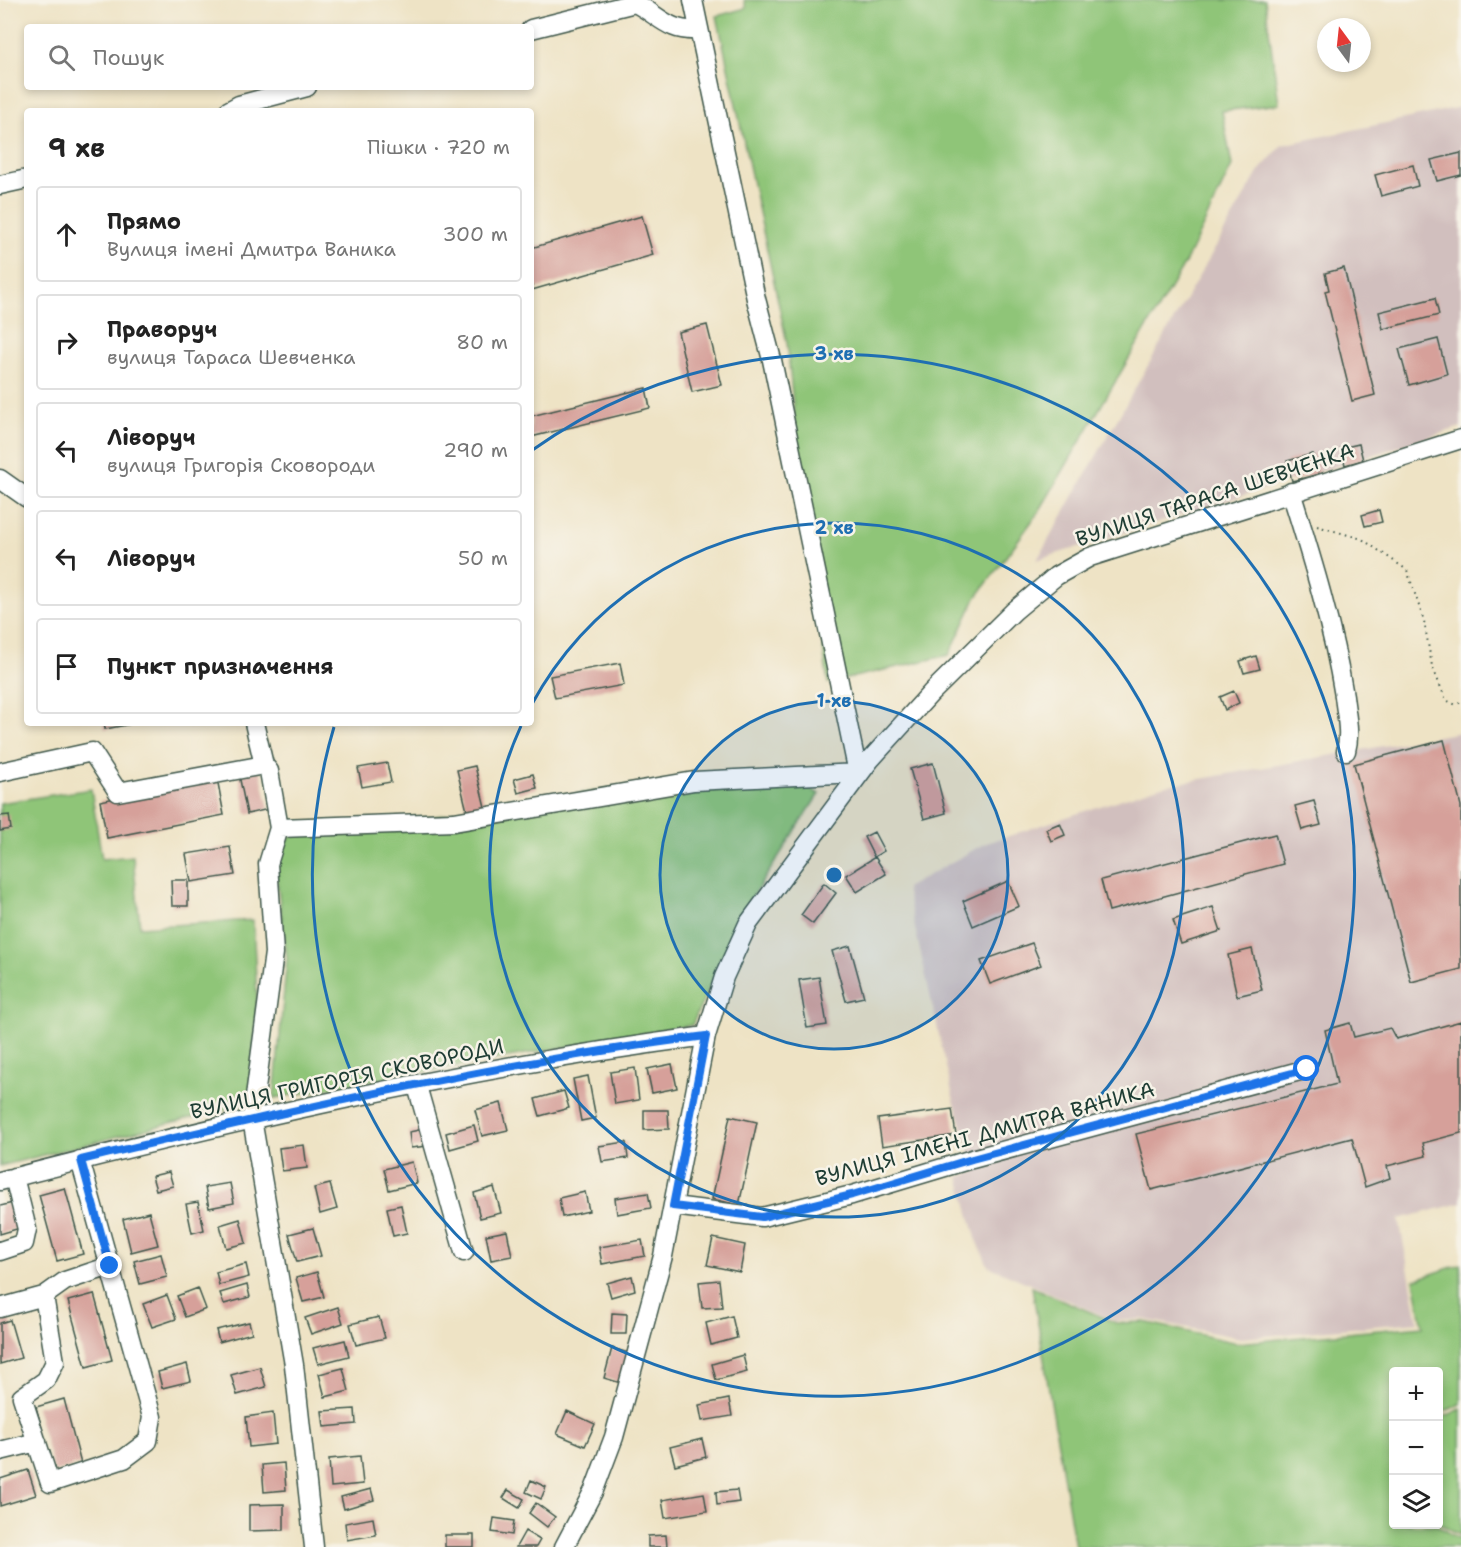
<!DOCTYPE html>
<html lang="uk">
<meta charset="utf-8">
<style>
body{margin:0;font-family:"Shantell Sans",sans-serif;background:#f6f6f6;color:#222}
.controls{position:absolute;right:18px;bottom:18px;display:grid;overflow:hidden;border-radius:6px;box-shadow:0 3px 9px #0003}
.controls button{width:54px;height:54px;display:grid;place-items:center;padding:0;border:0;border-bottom:2px solid #e0e0e0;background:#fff;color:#222;font:30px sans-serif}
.compass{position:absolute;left:1317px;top:18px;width:54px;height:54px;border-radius:50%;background:#fff;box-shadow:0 3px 9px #0003;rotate:345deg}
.stop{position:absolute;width:18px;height:18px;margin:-14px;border:4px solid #1a73e8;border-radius:50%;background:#fff}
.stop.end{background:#1a73e8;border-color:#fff;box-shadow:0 2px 6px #0008}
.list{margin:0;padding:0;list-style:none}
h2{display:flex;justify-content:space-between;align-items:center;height:78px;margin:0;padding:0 24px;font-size:26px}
h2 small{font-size:20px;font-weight:400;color:#767676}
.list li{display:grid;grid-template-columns:39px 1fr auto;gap:18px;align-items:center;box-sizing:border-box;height:96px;margin:0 12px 12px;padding:0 12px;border:2px solid #e0e0e0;border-radius:6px}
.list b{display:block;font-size:22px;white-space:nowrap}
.list p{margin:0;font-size:20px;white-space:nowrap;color:#767676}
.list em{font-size:20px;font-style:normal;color:#767676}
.icon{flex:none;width:33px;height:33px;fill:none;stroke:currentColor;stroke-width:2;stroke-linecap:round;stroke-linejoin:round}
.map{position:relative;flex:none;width:1461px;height:1547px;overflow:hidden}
.search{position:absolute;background:#fff;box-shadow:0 3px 9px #0003;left:24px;top:24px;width:510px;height:66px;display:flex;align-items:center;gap:15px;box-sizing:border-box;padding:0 21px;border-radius:6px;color:#767676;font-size:22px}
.panel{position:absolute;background:#fff;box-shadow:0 3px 9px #0003;left:24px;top:108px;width:510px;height:618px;border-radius:6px}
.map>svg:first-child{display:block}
</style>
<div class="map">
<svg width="1461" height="1547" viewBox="0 0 1461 1547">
<rect width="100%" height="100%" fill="#f7f3e8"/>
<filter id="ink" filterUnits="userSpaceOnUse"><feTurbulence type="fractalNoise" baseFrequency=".0167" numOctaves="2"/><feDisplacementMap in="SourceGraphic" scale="12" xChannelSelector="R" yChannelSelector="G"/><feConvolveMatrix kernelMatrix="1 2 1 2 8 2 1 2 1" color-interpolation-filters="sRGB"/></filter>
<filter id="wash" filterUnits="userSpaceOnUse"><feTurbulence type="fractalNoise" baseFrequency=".008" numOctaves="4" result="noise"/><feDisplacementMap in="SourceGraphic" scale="24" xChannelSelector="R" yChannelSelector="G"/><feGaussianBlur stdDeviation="1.35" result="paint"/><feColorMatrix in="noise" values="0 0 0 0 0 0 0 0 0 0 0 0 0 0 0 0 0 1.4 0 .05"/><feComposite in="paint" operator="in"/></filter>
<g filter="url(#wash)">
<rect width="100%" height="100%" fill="#eee3c5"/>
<path fill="#d1bfbe" d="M1461,107v320l-424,133 222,-389 23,-26z
M1461,732v471l-62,16 19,103 -177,16 -99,-19 -26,2 -128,-55 -12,-28 -17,-61 17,-5 -23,-75 -47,-209 78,-44 178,-58z"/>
<path fill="#8fc578" stroke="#578156" stroke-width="1.5" d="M744,0h521l14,104 -57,7 10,55 -47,97 -145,247 -64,88 -27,57 -121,28 -26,-187 -15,-153 -70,-327 29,-8z
M803,784l16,10 -71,110 -56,121 -418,73 13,-140 -12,-93 16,-30 76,-8 261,-41z
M91,789l11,70 31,-3 7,71 113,-7 4,79 -7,104 -250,63v-363z
M1461,1264v140l-22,10 -1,-42h-44v152l41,1 26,14v8h-386l-43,-260 84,36 28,-1 93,21 186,-17 -9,-46z
M1461,1409v126l-23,-12 1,-104z"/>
<g id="blocks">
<path fill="#d6a09a" d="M1461,153v22l-24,6 -6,-21z
M1413,165l5,21 -37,10 -6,-21z
M642,216l11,39 -121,35 -1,-42z
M1344,268l31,127 -23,6 -27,-110 4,-1 -4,-17z
M1435,298l4,17 -56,14 -4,-17z
M707,325l15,60 -30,7 -14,-60z
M1438,339l9,35 -38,11 -10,-36z
M646,388l4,20 -119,29v-21z
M1359,444l4,16 -18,5 -4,-17z
M1313,454l6,20 -27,7 -5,-20z
M1379,510l3,12 -17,4 -3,-11z
M1256,656l4,13 -16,4 -4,-12z
M620,663l4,22 -69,13 -5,-22z
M1234,691l5,12 -14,7 -5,-13z
M104,723h28v1l-27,5z
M1444,740l17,66v163l-50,13 -57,-218z
M387,763l4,19 -29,5 -4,-19z
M933,763l13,50 -22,6 -14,-50z
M475,766l10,41 -18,4 -10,-41z
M260,770l9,39 -22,5 -8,-39z
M533,774l4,14 -19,5 -4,-14z
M217,778l7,37 -117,23 -7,-37z
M1314,801l7,24 -19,5 -7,-24z
M9,815l2,14 -11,2v-15z
M1060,823l5,12 -14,6 -5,-12z
M874,832l10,19 -10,6 -10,-20z
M1275,834l8,30 -174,47 -8,-31z
M230,847l5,28 -44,7 -5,-28z
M875,857l11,17 -29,18 -11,-17z
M171,880h17v26h-16z
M1008,881l11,25 -46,20 -10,-25z
M824,883l12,10 -23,31 -12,-9z
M1213,907l8,24 -40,13 -8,-24z
M1032,943l9,22 -51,19 -9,-23z
M850,946l14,51 -18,4 -14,-50z
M1252,949l10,41 -25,6 -9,-41z
M819,977l8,48 -20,3 -8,-48z
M1461,1021v112l-38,10 3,13 -39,10 3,12 -25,9 -13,-49 -201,52 -15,-56 201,-50 -12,-54 25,-7 4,14 36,-9 6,11z
M672,1064l5,24 -25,5 -5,-24z
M635,1068l4,32 -24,4 -5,-32z
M588,1076l8,42 -15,3 -8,-42z
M564,1091l5,17 -29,8 -5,-17z
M501,1103l7,27 -26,6 -7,-26z
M952,1109l4,26 -74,11 -4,-27z
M644,1110h24l1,19 -25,1z
M730,1116l27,6 -18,83 -27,-6z
M474,1125l4,16 -28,8 -4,-16z
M424,1129l3,17 -16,2 -2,-16z
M626,1142l2,16 -26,4 -3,-16z
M304,1145l3,23 -25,3 -3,-23z
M412,1162l5,21 -28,7 -5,-21z
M169,1172l4,14 -17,4 -4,-14z
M230,1183l4,20 -25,5 -4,-21z
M330,1184l7,25 -17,5 -6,-26z
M494,1187l7,26 -21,5 -6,-25z
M65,1188l18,66 -26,7 -18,-66z
M585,1192l4,19 -27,6 -3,-19z
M648,1193l3,15 -34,6 -2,-16z
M198,1202l6,28 -12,3 -6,-29z
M13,1203l7,25 -20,6v-28z
M401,1205l6,28 -14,3 -6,-28z
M149,1212l9,33 -27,7 -8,-33z
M240,1219l6,24 -20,5 -6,-23z
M313,1228l8,28 -24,6 -8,-28z
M507,1231l5,25 -21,4 -5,-25z
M713,1238l32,7 -5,27 -33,-7z
M642,1240l3,16 -43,8 -3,-17z
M161,1254l6,23 -27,7 -6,-23z
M246,1264l3,13 -30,8 -3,-13z
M317,1272l7,25 -21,5 -7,-24z
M632,1276l3,14 -24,7 -4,-14z
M719,1280l3,27 -20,1 -3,-26z
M247,1285l3,12 -26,7 -4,-11z
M198,1288l8,21 -21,8 -8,-21z
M94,1294l18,66 -26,7 -18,-66z
M167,1295l9,24 -24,8 -9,-23z
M338,1307l5,16 -32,11 -6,-16z
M612,1313l15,1 -1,20h-15z
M732,1316l5,22 -26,7 -5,-22z
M379,1317l6,21 -29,7 -6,-21z
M10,1320l11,38 -21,6v-41z
M249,1322l3,11 -33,9 -3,-12z
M345,1340l4,16 -31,8 -5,-16z
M612,1348l17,5 -8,30 -17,-5z
M743,1355l4,17 -31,8 -4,-16z
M187,1364l4,17 -29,7 -4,-16z
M260,1367l6,20 -29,8 -6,-20z
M343,1368l6,23 -24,6 -6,-23z
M64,1399l17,65 -27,8 -18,-65z
M729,1399l3,17 -30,5 -3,-16z
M355,1409l1,15 -32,3 -2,-16z
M567,1411l28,13 -10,22 -28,-12z
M273,1413l3,31 -27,3 -3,-30z
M702,1439l4,18 -31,8 -5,-18z
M360,1456l3,28 -32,3 -2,-28z
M284,1463l2,27 -22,2 -2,-27z
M28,1470l8,25 -36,11v-27z
M531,1480l15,7 -5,12 -15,-7z
M371,1489l3,11 -30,9 -3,-12z
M508,1490l16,9 -5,9 -16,-10z
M737,1490l2,12 -22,3 -1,-13z
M704,1493l3,18 -42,7 -3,-18z
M536,1503l19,14 -8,10 -18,-14z
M284,1504v26l-35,1v-26z
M373,1518l3,17 -29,5 -2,-17z
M494,1518l20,3 -2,14 -20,-3z
M525,1531l15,9 -4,7h-20z
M445,1535h29v12h-29z
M666,1535l1,12h-19v-11z"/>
</g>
</g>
<g filter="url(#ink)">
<use href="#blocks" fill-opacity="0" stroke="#3e564a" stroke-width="1.5"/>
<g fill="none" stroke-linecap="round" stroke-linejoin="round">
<defs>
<path id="minor" d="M531,29l104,-26c25,13 33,29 63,27
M228,111l11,-6 68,-18
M0,185l27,-6
M0,479l27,19
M1291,492c21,67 42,135 53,204 2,19 7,37 2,55
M254,723l10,42 5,6 10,57
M0,772l92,-20 26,40 146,-27
M417,1086l47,166
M0,1181c232,-60 468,-114 706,-145
M673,1206l89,11 90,-22 120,-36 335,-90
M0,1251l24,-8 3,-14 -13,-52
M44,1296l11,66 -9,18 -24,17 28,86 74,-24 24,-18 4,-24 -72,-257
M0,1308l44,-12 21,-15 45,-15
M0,1451l37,-9
M314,1547l-20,-182 -42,-246 22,-166 -6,-89 11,-36 175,-6 240,-41 164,-8 -86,-413 -16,-61 -63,-299
M564,1547l30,-57 20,-53 49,-181 43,-220 18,-59 24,-53 122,-164 61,-67 83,-82 42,-35 34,-19 371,-118"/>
</defs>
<use href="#minor" stroke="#3e564a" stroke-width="21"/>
<path stroke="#3e564a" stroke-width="2" stroke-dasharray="1.5 4.5" stroke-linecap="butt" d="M1317,526l45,13 45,31 17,51 8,45 14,34 10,5 5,-3"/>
<use href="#minor" stroke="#fff" stroke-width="18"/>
</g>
</g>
<g fill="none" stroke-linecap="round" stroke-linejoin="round" filter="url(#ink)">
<path stroke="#1a73e8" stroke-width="8" d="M110,1266l-29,-106c206,-49 414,-97 625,-124l-33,170 89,11 90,-22 120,-36 335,-90"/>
</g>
<circle cx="834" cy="875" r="174" fill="#1f6fb2" fill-opacity=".12"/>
<g fill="none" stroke="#1f6fb2" stroke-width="3">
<circle cx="834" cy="875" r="174"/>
<path d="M532 704A347 347 0 1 1 521 726"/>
<path d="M531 451A521 521 0 1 1 334 727"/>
</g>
<g text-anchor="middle" stroke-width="5" stroke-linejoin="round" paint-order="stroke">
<g font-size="21" fill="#1f3d34" stroke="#f7f3e8">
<text transform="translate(1215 495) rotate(-18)" y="7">ВУЛИЦЯ ТАРАСА ШЕВЧЕНКА</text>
<text transform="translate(347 1079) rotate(-12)" y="7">ВУЛИЦЯ ГРИГОРІЯ СКОВОРОДИ</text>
<text transform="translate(985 1134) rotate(-15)" y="7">ВУЛИЦЯ ІМЕНІ ДМИТРА ВАНИКА</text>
</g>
</g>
<circle cx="834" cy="875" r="9" fill="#1f6fb2" stroke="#f7f3e8" stroke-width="3"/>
<g font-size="18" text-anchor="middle" font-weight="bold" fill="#1f6fb2" stroke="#f7f3e8" stroke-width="5" stroke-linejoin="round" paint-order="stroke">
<text x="834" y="360">3 хв</text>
<text x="834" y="534">2 хв</text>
<text x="834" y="707">1 хв</text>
</g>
</svg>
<div class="controls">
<button>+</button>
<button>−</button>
<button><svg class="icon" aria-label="layers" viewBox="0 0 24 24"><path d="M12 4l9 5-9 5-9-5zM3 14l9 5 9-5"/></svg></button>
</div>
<svg class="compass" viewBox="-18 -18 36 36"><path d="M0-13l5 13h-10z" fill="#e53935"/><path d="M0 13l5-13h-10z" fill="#767676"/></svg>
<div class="stop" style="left:1307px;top:1069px"></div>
<div class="stop end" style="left:110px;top:1266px"></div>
<div class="search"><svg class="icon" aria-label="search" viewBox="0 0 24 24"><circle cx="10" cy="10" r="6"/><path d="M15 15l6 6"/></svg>Пошук</div>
<section class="panel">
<h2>9 хв<small>Пішки · 720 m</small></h2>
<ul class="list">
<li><svg class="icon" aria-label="ahead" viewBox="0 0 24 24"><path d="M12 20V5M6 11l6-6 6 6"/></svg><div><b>Прямо</b><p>Вулиця імені Дмитра Ваника</p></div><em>300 m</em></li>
<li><svg class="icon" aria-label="right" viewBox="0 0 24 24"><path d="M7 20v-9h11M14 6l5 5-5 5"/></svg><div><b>Праворуч</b><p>вулиця Тараса Шевченка</p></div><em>80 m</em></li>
<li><svg class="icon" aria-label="left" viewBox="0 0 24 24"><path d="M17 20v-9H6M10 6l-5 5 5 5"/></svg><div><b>Ліворуч</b><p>вулиця Григорія Сковороди</p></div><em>290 m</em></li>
<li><svg class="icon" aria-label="left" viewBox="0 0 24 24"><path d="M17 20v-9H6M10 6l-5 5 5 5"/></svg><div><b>Ліворуч</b></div><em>50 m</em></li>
<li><svg class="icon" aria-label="arrive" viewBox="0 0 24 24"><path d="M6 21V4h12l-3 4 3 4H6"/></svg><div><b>Пункт призначення</b></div></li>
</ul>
</section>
</div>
